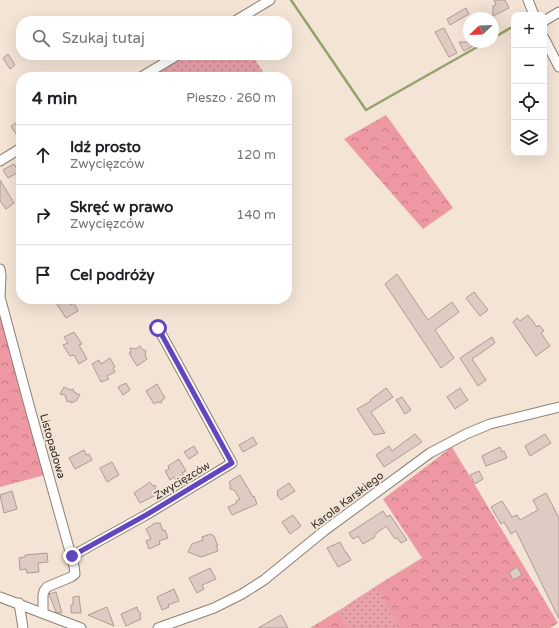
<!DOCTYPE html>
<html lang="pl">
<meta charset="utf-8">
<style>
body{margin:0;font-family:"Varela Round",sans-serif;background:#f2f2f2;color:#202124}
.controls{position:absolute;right:12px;top:12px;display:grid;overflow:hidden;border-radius:8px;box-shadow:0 4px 16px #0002}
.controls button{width:36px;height:36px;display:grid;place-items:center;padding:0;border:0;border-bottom:1px solid #e0e0e0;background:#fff;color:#202124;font:20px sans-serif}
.compass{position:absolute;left:463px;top:12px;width:36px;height:36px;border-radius:50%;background:#fff;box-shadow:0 4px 16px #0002;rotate:247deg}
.stop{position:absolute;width:12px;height:12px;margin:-9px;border:3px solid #6345be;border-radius:50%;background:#fff}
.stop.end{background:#6345be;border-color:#fff;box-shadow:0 1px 4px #0008}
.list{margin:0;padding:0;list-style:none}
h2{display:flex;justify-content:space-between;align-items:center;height:52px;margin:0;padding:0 16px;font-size:17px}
h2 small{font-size:13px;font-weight:400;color:#757577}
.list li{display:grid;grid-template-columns:26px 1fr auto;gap:12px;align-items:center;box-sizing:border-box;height:60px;padding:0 16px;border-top:1px solid #e0e0e0}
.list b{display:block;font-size:15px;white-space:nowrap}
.list p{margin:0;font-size:13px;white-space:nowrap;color:#757577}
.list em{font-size:13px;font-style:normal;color:#757577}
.icon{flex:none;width:22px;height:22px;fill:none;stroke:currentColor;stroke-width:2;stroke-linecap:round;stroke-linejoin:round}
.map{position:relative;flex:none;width:559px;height:628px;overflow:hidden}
.search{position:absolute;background:#fff;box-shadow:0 4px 16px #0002;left:16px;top:16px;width:276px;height:44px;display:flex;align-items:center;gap:10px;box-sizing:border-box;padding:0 14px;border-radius:16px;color:#757577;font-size:15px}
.panel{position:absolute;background:#fff;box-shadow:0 4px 16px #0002;left:16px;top:72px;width:276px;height:232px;border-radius:16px}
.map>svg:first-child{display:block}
</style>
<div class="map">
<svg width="559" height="628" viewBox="0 0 559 628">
<defs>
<pattern id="grass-dots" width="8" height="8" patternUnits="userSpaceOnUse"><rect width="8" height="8" fill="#eaa2aa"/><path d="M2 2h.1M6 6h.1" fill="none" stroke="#be848a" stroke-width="1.8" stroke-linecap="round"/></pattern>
<pattern id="forest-crowns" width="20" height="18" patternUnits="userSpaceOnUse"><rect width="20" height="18" fill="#ed98a2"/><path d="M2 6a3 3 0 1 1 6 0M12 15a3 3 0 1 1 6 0" fill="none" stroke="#c17c84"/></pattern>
</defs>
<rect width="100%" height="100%" fill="#f3e4d6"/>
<path fill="url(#grass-dots)" d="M187,55h65l11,17 -8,5h-105z
M376,586l22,42h-51l-9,-17z"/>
<path fill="url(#forest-crowns)" d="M386,115l67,93 -30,21 -79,-90z
M0,314l45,161 -45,12z
M452,447l106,176 -8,5h-152l-22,-42 46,-28 -39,-59z
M338,611l9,17h-37z"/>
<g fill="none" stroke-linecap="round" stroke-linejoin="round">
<path stroke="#95a26a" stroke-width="2.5" d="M291,0l75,110 120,-68
M493,38l21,-12"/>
</g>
<path fill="#e0cbc4" stroke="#ae9b94" d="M494,0h11l4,8 -16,8v-10l3,-1z
M466,8l3,6 -19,11 -3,-6z
M444,28l13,25 -8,4 -14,-25z
M459,42h21l-16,9z
M8,54l7,11 -5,4 -7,-11z
M21,120v22l-10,-16z
M14,164l5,8 -11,6 -5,-8z
M0,180l14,23 -8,6 -6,-8z
M397,274l31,46 24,-18 7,10 -24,18 19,28 -13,10 -56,-84z
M474,292l14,18 -8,6 -14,-18z
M63,299h4l4,6 3,-2 4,8 -12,7 -10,-15z
M528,315l9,12 2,-2 5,6 -3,2 9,13 -14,10 -23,-34 4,-4 3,3z
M74,332l8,12 -3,1 8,14 -8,5 -5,-9 -4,1 -7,-11 5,-2 -4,-6z
M492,337l3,6 -23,16 14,21 -8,6 -18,-28z
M140,346l2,3 4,2 -1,4 2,4 -10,7 -8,-13 2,-1 -1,-4 6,1z
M110,358l5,9 -2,1 2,4 -8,4 2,3 -8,3 -9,-18 7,-4 2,4z
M126,383l4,7 -7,5 -5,-8z
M157,384l8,14 -3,2 -1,3 -3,-1 -4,2 -8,-13z
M64,387l6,3 3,-1 1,3 6,3 -4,6 -5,2v-2l-4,1 -2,-7 -5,-1z
M386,388l7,9 -22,15 14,21 -11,2 -17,-26 14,-8 -1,-1z
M460,388l8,12 -13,9 -8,-12z
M402,397l9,13 -6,4 -9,-14z
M415,434l7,8 -38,25 -8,-12 13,-9 3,5z
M545,434l6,9 -21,13 -5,-10z
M253,437l4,7 -14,8 -4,-7z
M194,446l4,7 -9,6 -5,-7z
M500,447l2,5 2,-1 3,7 -21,8 -4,-10z
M84,450l2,5 3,-1 3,6 -17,9 -6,-11z
M179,459l7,12 -4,2 2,3 -8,5 -2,-4 -4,3 -5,-9 4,-2 -1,-3z
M112,462l7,13 -12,7 -7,-14z
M479,471l4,8 -8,5 -5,-9z
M240,475l13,22 1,-1 3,8 -25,11 -4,-8 9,-4 -1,-2 4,-2 -6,-9 -4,-1v-5l-1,-2z
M150,482l2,3 4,1 -1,3 3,5 -18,9 -6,-10z
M289,483l6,8 -14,9 -4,-5 1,-1 -1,-3z
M12,491l5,18 -13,4 -4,-18z
M546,493l13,25v101l-43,-88 -5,3 -7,-12 -3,2 -10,-17 11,-6 10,16 5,-2 3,5 18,-10 -5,-10z
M383,511l4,6 3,-2 17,25 -6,3 -4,-5 -2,1 -9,-13 -12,9 1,2 -12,7 -5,-8 -5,3 -4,-6z
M293,515l8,11 -11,8 -8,-12z
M155,523h5l3,8 2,-1 3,8 -9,3 1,3 -11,5 -3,-8 5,-2 -5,-10z
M210,534l4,2 4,10h-2l2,5 -17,6 -13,-5 4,-8 11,-4 -1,-3z
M340,542l6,11h1l4,7 -13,7 -11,-19z
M47,553l1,9 -10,1 1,9 -12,1 -1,-4 -6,1 -1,-12 6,-1v-2z
M517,567l5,8 -9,5 -4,-8z
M210,568l6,11 -14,6 2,4 -7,4 -8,-15z
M174,589l5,12 -11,4 1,2 -7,3 -5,-13z
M56,592l6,21h-2l-4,-1 -7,-18z
M79,596l2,17h-10v-8h2v-8z
M107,607l7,19 -26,-11z
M137,607l1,4 3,2 -1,2 1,4 -15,7 -5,-12z
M281,615l7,13h-30z"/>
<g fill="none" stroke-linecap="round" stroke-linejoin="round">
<defs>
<path id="minor" d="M528,0l6,15
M235,21l35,-21
M544,21l15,-9
M544,38l15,29
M141,77l37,-22
M0,161l21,-13
M0,269l1,7 -1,21 29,108 45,161 1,8 -4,3 -24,10 -3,4 -1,4v18
M72,556l74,-41 86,-52 -74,-135
M0,597l81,31
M19,603l4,25
M158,628l56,-20 28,-14 22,-14 60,-49 106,-78 36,-19 24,-10 69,-17"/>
</defs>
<use href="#minor" stroke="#8d8072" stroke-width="11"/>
<use href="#minor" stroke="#fff" stroke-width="9"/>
</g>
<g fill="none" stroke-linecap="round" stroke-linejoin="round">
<path stroke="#6345be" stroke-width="5" d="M72,556l74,-41 86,-52 -74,-135"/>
</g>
<g text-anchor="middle" stroke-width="4" stroke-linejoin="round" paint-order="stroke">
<g font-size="11" fill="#322c27" stroke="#f3e4d6">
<text transform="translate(53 446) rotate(74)" y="4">Listopadowa</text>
<text transform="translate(182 480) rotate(-31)" y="4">Zwycięzców</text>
<text transform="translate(347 500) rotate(-37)" y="4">Karola Karskiego</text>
</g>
</g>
</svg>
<div class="controls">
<button>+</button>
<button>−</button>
<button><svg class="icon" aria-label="locate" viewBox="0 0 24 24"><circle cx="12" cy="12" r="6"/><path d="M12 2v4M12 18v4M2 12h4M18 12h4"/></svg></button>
<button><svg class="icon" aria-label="layers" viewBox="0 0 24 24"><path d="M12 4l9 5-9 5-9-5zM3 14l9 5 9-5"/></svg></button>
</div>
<svg class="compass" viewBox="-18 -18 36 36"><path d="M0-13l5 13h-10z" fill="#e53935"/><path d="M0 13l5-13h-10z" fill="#757577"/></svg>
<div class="stop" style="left:158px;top:328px"></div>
<div class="stop end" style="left:72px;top:556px"></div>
<div class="search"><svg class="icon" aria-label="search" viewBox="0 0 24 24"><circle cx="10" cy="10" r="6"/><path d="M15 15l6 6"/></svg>Szukaj tutaj</div>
<section class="panel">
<h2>4 min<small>Pieszo · 260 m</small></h2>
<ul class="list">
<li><svg class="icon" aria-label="ahead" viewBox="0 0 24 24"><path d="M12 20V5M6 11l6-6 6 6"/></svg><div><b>Idź prosto</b><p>Zwycięzców</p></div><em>120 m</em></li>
<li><svg class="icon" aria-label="right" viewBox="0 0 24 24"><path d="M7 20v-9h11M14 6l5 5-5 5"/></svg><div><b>Skręć w prawo</b><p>Zwycięzców</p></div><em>140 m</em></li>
<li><svg class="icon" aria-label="arrive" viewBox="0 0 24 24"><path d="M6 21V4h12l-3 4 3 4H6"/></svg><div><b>Cel podróży</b></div></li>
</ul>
</section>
</div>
